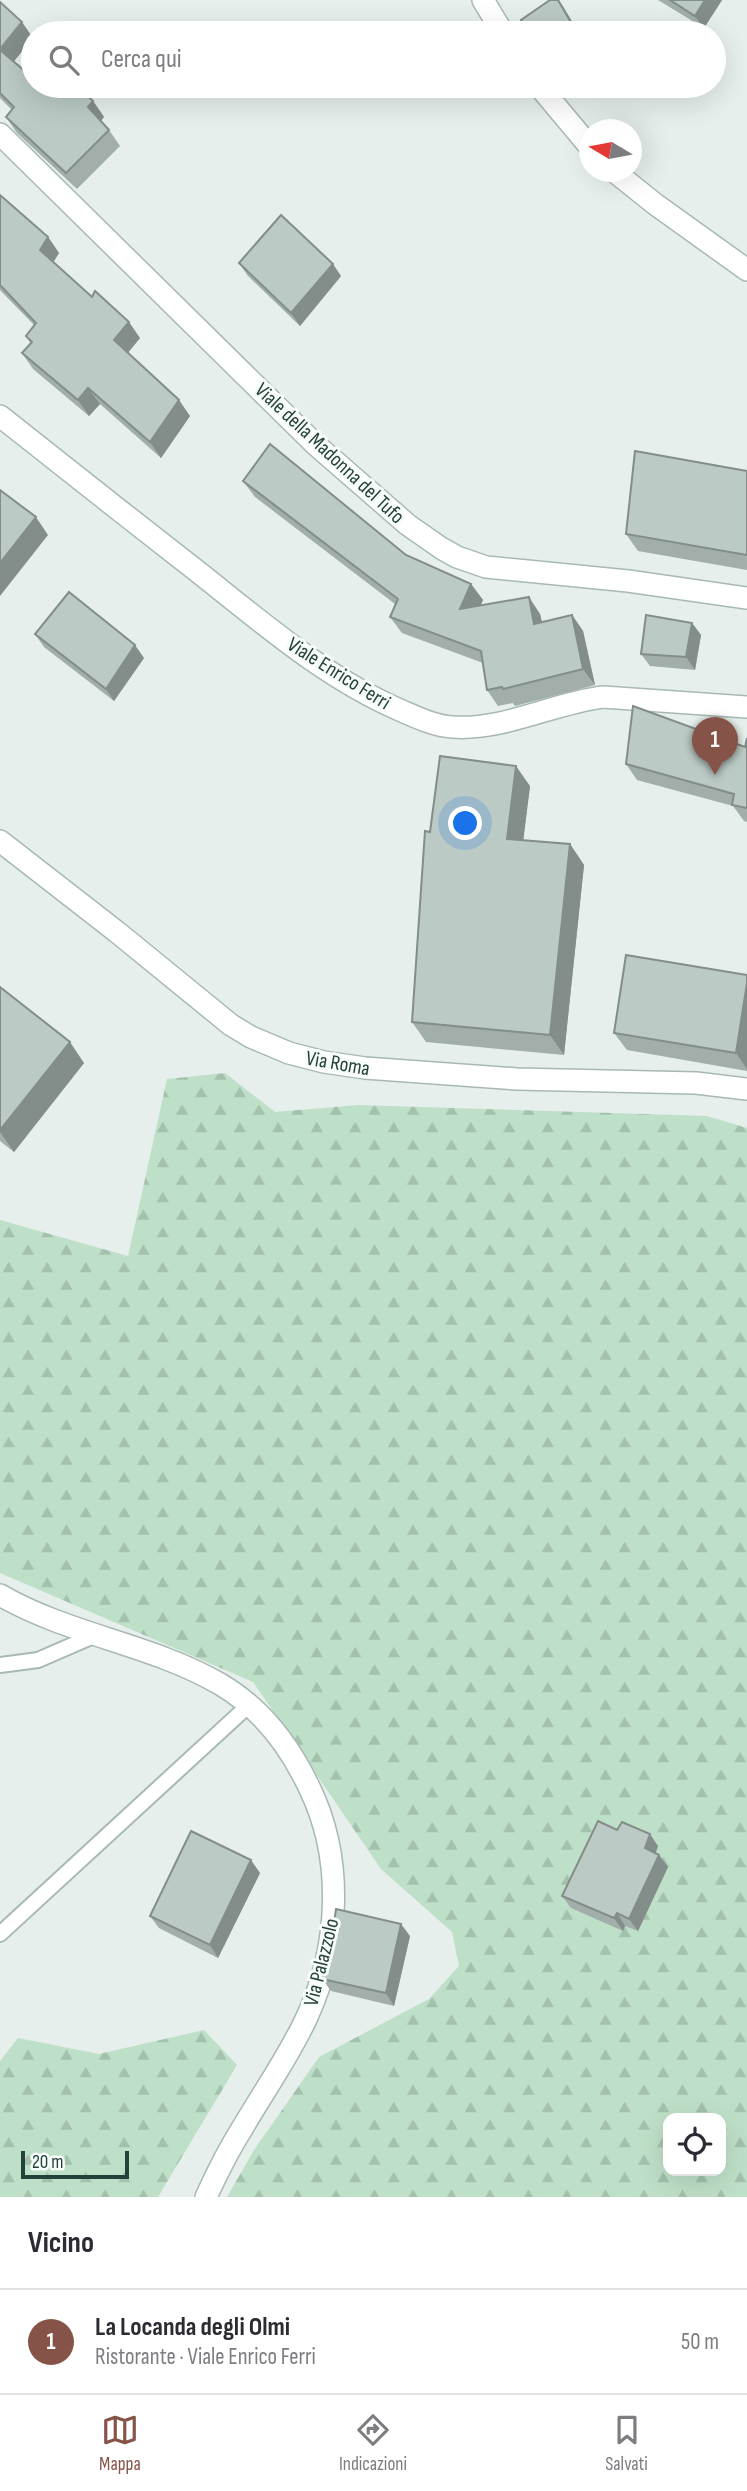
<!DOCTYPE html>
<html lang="it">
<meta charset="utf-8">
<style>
body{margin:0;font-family:"Sofia Sans Condensed",sans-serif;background:#f7f7f7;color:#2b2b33}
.controls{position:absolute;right:21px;bottom:21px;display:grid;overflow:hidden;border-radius:14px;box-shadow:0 7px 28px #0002}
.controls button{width:63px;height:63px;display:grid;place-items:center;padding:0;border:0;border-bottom:2px solid #e1e1e2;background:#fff;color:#2b2b33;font:35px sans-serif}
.compass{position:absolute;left:579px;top:119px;width:63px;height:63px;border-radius:50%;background:#fff;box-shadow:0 7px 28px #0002;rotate:280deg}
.scale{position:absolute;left:21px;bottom:18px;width:108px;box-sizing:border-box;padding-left:7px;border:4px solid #24423a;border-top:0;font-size:19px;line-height:24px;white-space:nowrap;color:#24423a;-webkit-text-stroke:5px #f7fbf9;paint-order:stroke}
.you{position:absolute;left:466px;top:824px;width:24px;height:24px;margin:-18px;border:5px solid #fff;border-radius:50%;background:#1a73e8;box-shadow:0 0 0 10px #1a73e833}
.badge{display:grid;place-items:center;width:46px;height:46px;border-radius:50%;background:#855347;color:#fff;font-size:23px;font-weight:700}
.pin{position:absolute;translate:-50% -58px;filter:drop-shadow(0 2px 4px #0008)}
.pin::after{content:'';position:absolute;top:37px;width:24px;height:21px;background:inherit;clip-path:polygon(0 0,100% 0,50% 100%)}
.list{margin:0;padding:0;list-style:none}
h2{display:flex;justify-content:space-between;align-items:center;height:91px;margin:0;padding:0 28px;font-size:30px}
h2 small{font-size:23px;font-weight:400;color:#7c7c81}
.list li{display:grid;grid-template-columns:46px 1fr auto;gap:21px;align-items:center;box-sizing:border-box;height:105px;padding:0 28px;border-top:2px solid #e1e1e2}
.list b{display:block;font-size:26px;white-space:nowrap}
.list p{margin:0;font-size:23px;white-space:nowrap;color:#7c7c81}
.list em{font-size:23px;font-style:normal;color:#7c7c81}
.icon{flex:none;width:38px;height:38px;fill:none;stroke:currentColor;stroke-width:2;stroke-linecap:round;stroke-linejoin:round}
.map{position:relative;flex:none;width:747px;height:2197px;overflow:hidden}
.search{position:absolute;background:#fff;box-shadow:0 7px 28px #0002;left:21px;right:21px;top:21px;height:77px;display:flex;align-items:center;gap:18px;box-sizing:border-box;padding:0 24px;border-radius:38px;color:#7c7c81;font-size:26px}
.sheet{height:196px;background:#fff}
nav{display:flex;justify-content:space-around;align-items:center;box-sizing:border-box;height:98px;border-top:2px solid #e1e1e2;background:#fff;font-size:19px;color:#7c7c81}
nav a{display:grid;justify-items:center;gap:4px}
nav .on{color:#855347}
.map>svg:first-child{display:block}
</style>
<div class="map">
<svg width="747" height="2197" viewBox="0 0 747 2197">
<defs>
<pattern id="forest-firs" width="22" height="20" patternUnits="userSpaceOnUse" patternTransform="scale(1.75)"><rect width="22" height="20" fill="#bfe0c8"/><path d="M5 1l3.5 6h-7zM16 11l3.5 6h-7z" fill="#a4c1ad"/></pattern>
</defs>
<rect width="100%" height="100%" fill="#e6efeb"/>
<path fill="url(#forest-firs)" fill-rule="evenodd" d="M225,1073l50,39 83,-7 349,11 40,12v1069h-520l27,-47 65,-93 110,-58 30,-33 -7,-34 -71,-63 -128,-187 -253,-109v-353l128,36 39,-177zM658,1846l-35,84 -52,-22zM668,2118h53v53h-53z
M204,2030l33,35 -79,132h-158v-136l18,-23 81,16z"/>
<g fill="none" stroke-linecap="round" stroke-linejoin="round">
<defs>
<path id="lane" d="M0,1665l38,-5 60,-26
M0,1934l250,-230"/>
<path id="street" d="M483,0l20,33
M539,86l51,61
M0,134l316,311 92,80 33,23 16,9 29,10 142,14 119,17
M615,172l40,32 92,66
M0,416c63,50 125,99 188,148 68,53 134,113 214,147 16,7 33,15 50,16 51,4 101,-24 151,-30l144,10
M0,841l117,91 114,93 20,12 38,16 35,9 41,6 152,11 179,4 51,6
M0,1595c69,40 151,49 220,89 41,24 69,61 89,103 35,71 31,158 -2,230 -18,39 -43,74 -64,110 -14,22 -26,46 -37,70"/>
</defs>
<use href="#lane" stroke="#a8b8b2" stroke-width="18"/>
<use href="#street" stroke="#a8b8b2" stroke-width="24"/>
<use href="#lane" stroke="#fff" stroke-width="14"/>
<use href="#street" stroke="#fff" stroke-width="21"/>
</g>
<path fill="#a1aea9" d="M658,0h64l-18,28z
M0,2l33,36 -19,23 36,31 43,9 11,16 -3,4 8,9 11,16 -43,43 -60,-56 -11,-16 6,-7 -12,-12z
M0,195l48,42 11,16 -6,9 87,76 -12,15 62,63 -29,42 -61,-54 -11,12 -56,-47 -11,-16 9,-9 -5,-8 8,-11 -34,-35z
M239,263l102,13 -41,50 -52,-50z
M747,471v99l-109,-19 -12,-17z
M243,481l228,103 12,16 -3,6 60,8 2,8 30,-7 11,16 12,54 -80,21 -2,-3 -15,3 -11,-16 -4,-27 -81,-30 -12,-16 5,-13 -140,-107z
M692,623l9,12 -6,35 -45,-4 -9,-12z
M35,634l109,24 -30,43 -70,-54z
M747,738v84l-3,-1 -11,-15 -96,-26 -11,-16 119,-17z
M530,786l-7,54 47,4 14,21 -20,190 -138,-13 -14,-20 18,-190z
M747,975v96l-120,-21 -13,-17z
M0,987l84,76 -70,89 -14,-11z
M617,1830l41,16 -2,7 3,2 9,12 -30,64 -13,-5 -2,5 -52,-23 -9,-12z
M260,1873l-42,85 -59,-30 -9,-12z
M410,1936l-16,70 -63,-15 -9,-12 8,-29z"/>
<path fill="#838d89" d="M559,0l5,8 15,25h-2z
M705,0h17l-18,28 -9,-12z
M22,22l11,16 -22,27 -11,-15z
M93,101l11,16 -5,6 -11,-16z
M48,237l11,16 -8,13 -11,-16z
M333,264l8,12 -41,50 -9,-13z
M129,322l11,16 -15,18 -11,-16z
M88,388l12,16 -11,12 -11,-16z
M179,400l11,16 -29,42 -11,-16z
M36,517l12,18 -48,61v-33z
M471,584l12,16 -11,26 -12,-17z
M529,597l11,17 6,26 -12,-16z
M572,615l11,16 12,54 -12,-16z
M692,623l9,12 -6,35 -9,-13z
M135,645l9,13 -30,43 -8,-12z
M516,766l14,20 -9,73 -14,-20z
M570,844l14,21 -20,190 -14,-20z
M747,983v86l-11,-16z
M70,1042l14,21 -70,89 -14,-20v-2z
M650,1834l8,12 -5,14 -8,-12z
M659,1855l9,12 -30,64 -9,-12z
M251,1860l9,13 -42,85 -8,-13z
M617,1913l8,13 -2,5 -9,-13z
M401,1924l9,12 -16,70 -8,-13z"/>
<path fill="#bbcac4" stroke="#838d89" stroke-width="2" d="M550,0h8l19,33h-47l-9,-13z
M670,0h35l-10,16z
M0,2l22,20 -22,27z
M0,50l33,28v8h10l7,6 6,-6h21l16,15 -5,6 21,23 -43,43 -60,-56 8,-10 -14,-14z
M0,195l48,42 -8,13 52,47 3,-6 34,31 -15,18 65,60 -29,42 -62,-54 -10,12 -56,-47 10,-11 -6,-6 10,-13 -36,-38z
M281,215l52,49 -42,49 -52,-50z
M270,444l136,111 65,29 -11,25 69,-12 5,27 38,-9 11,54 -80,20 -1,-2 -15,3 -6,-39 -91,-34 8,-18 -155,-118z
M635,451l112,20v84l-121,-21z
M0,490l36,27 -36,46z
M69,592l66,53 -29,44 -71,-55z
M646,615l46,8 -6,34 -45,-3z
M633,706l112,41 2,-9v70l-15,-3 2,-11 -108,-30z
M440,756l76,10 -9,73 63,5 -20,191 -138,-13 13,-191 5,1z
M626,955l121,20v8l-11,70 -122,-20z
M0,987l70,55 -70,88z
M598,1821l19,9 5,-8 28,12 -5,14 14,7 -30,64 -12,-6 -3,5 -52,-22z
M191,1831l60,29 -41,85 -60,-29z
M336,1909l65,15 -15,69 -64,-14 8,-29z"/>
<g text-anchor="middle" stroke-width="6" stroke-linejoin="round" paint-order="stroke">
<g font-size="21" fill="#24423a" stroke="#f7fbf9">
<text transform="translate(330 453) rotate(43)" y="7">Viale della Madonna del Tufo</text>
<text transform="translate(339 673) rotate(32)" y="7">Viale Enrico Ferri</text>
<text transform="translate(338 1063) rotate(10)" y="7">Via Roma</text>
<text transform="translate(321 1962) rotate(-76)" y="7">Via Palazzolo</text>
</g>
</g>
</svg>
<div class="controls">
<button><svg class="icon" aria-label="locate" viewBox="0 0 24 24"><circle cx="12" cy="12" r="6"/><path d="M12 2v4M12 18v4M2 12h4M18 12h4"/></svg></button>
</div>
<svg class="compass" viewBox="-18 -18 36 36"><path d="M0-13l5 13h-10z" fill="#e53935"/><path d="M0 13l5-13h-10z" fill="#7c7c81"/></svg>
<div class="scale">20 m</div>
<div class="you"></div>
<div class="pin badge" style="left:715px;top:775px">1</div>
<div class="search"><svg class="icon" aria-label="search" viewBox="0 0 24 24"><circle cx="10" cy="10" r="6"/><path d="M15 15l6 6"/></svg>Cerca qui</div>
</div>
<section class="sheet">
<h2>Vicino<small></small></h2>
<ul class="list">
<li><span class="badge">1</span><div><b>La Locanda degli Olmi</b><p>Ristorante · Viale Enrico Ferri</p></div><em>50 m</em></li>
</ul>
</section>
<nav>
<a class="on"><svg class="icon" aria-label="map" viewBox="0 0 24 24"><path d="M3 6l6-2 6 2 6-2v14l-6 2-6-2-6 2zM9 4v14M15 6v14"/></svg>Mappa</a>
<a><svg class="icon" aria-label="directions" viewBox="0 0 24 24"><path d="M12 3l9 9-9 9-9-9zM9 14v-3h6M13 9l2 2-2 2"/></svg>Indicazioni</a>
<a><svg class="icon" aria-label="saved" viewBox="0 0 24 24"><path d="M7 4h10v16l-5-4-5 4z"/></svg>Salvati</a>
</nav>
